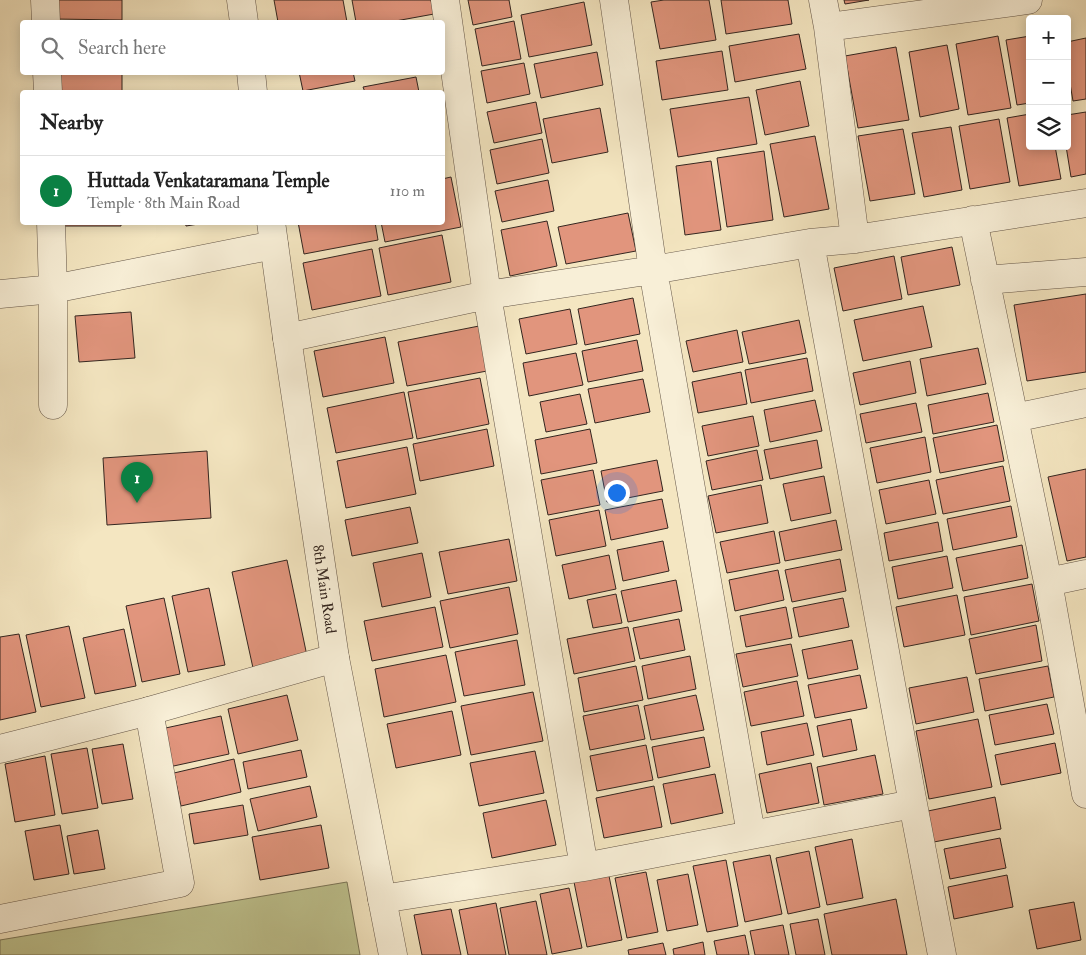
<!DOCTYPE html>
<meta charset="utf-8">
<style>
body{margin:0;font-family:"IM FELL Double Pica",serif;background:#f6f6f6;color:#222}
.controls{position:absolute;right:15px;top:15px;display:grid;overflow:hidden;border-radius:5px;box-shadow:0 2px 12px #0003}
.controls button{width:45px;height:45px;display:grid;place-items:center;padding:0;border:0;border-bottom:1px solid #e0e0e0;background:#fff;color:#222;font:25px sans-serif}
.you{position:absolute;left:616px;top:492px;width:18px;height:18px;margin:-12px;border:4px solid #fff;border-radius:50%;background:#1a73e8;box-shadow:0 0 0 8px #1a73e833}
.badge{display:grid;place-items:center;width:32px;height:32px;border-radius:50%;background:#0b8043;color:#fff;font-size:16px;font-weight:700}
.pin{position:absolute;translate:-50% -41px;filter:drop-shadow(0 1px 2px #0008)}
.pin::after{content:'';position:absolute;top:26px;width:18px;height:15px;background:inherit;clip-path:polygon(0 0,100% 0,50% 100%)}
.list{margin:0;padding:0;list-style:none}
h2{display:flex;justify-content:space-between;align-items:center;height:65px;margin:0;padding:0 20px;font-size:21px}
h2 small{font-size:16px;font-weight:400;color:#767676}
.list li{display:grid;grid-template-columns:32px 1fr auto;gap:15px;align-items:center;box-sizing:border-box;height:70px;padding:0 20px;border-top:1px solid #e0e0e0}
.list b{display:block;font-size:19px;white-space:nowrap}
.list p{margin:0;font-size:16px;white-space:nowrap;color:#767676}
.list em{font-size:16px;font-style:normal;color:#767676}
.icon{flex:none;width:28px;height:28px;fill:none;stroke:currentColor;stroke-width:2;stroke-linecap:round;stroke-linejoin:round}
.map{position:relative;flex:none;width:1086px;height:955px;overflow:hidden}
.search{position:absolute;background:#fff;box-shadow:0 2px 12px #0003;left:20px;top:20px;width:425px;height:55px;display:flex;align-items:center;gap:12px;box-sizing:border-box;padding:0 18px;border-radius:5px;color:#767676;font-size:19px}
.panel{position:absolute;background:#fff;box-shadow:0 2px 12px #0003;left:20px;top:90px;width:425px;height:135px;border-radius:5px}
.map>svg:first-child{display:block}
</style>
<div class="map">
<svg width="1086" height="955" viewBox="0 0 1086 955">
<rect width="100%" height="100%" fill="#f4e6c1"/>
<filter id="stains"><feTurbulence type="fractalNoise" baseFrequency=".004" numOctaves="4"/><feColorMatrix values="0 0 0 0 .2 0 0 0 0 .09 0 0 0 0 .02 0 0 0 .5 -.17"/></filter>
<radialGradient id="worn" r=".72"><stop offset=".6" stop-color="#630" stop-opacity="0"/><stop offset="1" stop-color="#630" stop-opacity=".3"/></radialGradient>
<path fill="#bfc490" stroke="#7a7558" d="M347,882l13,73h-360v-15z"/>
<path fill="#e1957d" stroke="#342620" d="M55,0h67v20l-67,-1z
M274,0h69l4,22h-69z
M352,0h79l3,14 -44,8h-34z
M468,0h41l3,17 -39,8z
M664,0h45l7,40 -56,9 -9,-47z
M721,0h67l4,24 -66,10z
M844,0h25l-24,4z
M584,2l8,43 -63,12 -8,-42z
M514,21l7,38 -39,7 -7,-37z
M799,34l7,35 -71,13 -6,-36z
M998,36l13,72 -43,7 -12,-71z
M1030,36v67l-13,2 -11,-65z
M1086,38v61l-13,2 -6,-35v-24z
M947,45l12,64 -39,8 -11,-65z
M896,47l13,73 -51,8 -13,-72z
M722,51l6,39 -66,10 -6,-39z
M597,52l6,33 -62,13 -7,-34z
M524,63l6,31 -43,9 -6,-32z
M59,72h63v20h-63z
M299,72h54l2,9 -52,10z
M416,77l3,15h-54l-2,-5z
M800,81l9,45 -44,9 -9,-45z
M749,97l8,47 -79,13 -8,-48z
M536,102l6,31 -48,10 -7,-31z
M600,108l8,44 -56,11 -9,-44z
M1086,112v62l-15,3 -5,-31h1v-31z
M1030,114v32h25l6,33 -42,7 -12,-68z
M999,119l11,63 -40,7 -11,-63z
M951,127l11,63 -38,7 -12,-64z
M903,129l12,65 -45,7 -12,-65z
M815,136l14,73 -45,8 -14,-73z
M542,139l7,34 -52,11 -7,-34z
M764,151l9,69 -46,7 -10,-69z
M711,161l10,69 -36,5 -9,-69z
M451,177l10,50 -76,15 -4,-20h61v-43z
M548,180l6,31 -52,11 -7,-31z
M628,213l8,38 -70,13 -8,-37z
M547,221l10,45 -47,10 -9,-46z
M59,222h62v4h-62z
M185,222h26l-25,4z
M298,222h77l3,18 -74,14z
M442,235l9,47 -63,13 -9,-47z
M952,247l8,38 -52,10 -7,-38z
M372,249l9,47 -69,14 -9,-47z
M894,256l8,43 -59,12 -9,-43z
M1086,294v78l-59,9 -13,-76z
M633,298l7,36 -55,11 -7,-36z
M923,306l9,41 -69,14 -9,-41z
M570,309l7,35 -51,10 -7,-35z
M131,312l4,46 -56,4 -4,-46z
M799,320l7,33 -57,11 -7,-32z
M479,326l8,45 -80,15 -9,-44z
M737,330l6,32 -50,10 -7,-31z
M385,337l9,46 -71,14 -9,-46z
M637,340l6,31 -55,11 -6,-31z
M978,348l8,36 -59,12 -7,-37z
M576,353l7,32 -54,11 -6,-33z
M807,358l6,33 -62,12 -6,-33z
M910,361l6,32 -56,12 -7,-32z
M741,372l6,32 -49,9 -6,-31z
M480,378l9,46 -72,15 -9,-47z
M643,379l7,33 -55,11 -7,-34z
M404,392l9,46 -77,15 -9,-45z
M988,393l6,29 -61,12 -5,-29z
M580,394l7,30 -41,8 -6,-30z
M815,400l7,31 -52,11 -6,-32z
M916,403l6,29 -56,11 -6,-29z
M753,416l6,30 -51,10 -6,-30z
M997,425l7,36 -64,12 -7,-35z
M487,429l7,37 -74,15 -7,-37z
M590,429l7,34 -56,11 -6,-34z
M925,437l6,35 -54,11 -7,-35z
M817,440l5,28 -52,11 -6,-29z
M407,447l9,47 -70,14 -9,-47z
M757,450l6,30 -51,10 -6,-29z
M207,451l4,67 -104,7 -4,-67z
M657,460l6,31 -56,11 -6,-31z
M1003,466l7,35 -67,13 -7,-34z
M1086,469v88l-19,4 -19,-84z
M593,470l7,35 -52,10 -7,-35z
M824,476l7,37 -40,8 -8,-37z
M929,480l7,34 -50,10 -7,-34z
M761,485l7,38 -52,10 -8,-37z
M662,499l6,29 -57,12 -6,-30z
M1011,506l6,31 -64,13 -6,-31z
M410,507l8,36 -66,13 -7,-36z
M599,510l7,36 -50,10 -7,-36z
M836,520l6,30 -57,11 -6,-29z
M938,522l5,29 -54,10 -5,-28z
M774,531l6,32 -53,10 -7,-31z
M509,539l8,42 -69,13 -9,-42z
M663,541l6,30 -46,10 -6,-31z
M1022,545l6,33 -65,13 -7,-33z
M422,553l9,44 -49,10 -9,-44z
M609,555l7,34 -47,10 -7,-34z
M947,556l6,32 -55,11 -6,-32z
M840,559l6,32 -54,11 -7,-32z
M287,560l20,96 -54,12 -21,-96z
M778,570l6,30 -49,11 -6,-31z
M676,580l6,31 -54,11 -7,-31z
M1032,584l7,37 -68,14 -7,-38z
M509,587l9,47 -68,14 -10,-47z
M209,588l16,77 -37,7 -16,-76z
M616,594l6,29 -29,5 -6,-28z
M957,595l8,40 -61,12 -8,-40z
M164,598l16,76 -38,8 -16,-76z
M843,598l6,29 -50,10 -6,-29z
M435,607l8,40 -71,14 -8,-40z
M786,607l6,31 -46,9 -6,-31z
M679,619l6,31 -45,9 -7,-31z
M1036,625l6,36 -66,13 -7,-35z
M69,626l16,72 -44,9 -15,-72z
M628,627l7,34 -61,13 -7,-35z
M124,629l12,57 -41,8 -12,-56z
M19,634l17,78 -36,8v-83z
M517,640l8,45 -61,11 -9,-44z
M852,640l6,29 -50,10 -6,-29z
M791,644l7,32 -55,11 -7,-33z
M446,655l10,47 -72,15 -9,-48z
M690,656l6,33 -48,10 -6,-33z
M636,666l7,34 -59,12 -6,-34z
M1048,666l6,31 -69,14 -6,-32z
M860,675l7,33 -52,10 -7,-33z
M967,677l7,35 -58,12 -7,-36z
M797,681l7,35 -53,10 -7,-34z
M533,692l10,49 -72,14 -10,-49z
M287,695l11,45 -60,14 -10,-45z
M696,695l8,35 -53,10 -7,-34z
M1047,704l7,30 -59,11 -6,-30z
M638,705l7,34 -55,11 -7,-34z
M452,711l9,44 -65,13 -9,-44z
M221,716l8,38 -60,13 -8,-38z
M851,719l6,31 -34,7 -6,-31z
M978,719l14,68 -63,12 -13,-68z
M807,723l7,32 -47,10 -6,-33z
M704,737l6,30 -52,11 -6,-31z
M1055,743l6,30 -60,12 -6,-30z
M123,744l10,55 -31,5 -10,-55z
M646,745l7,35 -56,11 -7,-35z
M87,748l11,60 -36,6 -11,-60z
M301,750l6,27 -59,12 -5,-27z
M535,751l9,42 -65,13 -9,-43z
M875,755l8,39 -59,11 -7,-38z
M45,756l10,59 -40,7 -10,-58z
M234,759l7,33 -60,14 -7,-33z
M811,763l8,40 -52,10 -8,-39z
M715,774l8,39 -52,11 -8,-40z
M310,786l7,31 -59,14 -8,-32z
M654,786l8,41 -58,11 -8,-40z
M995,797l6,32 -67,13 -6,-31z
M546,800l10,45 -64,13 -9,-45z
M243,805l5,30 -54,9 -5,-30z
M60,825l9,49 -35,6 -9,-49z
M321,825l8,43 -69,12 -8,-43z
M98,830l7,39 -31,5 -7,-38z
M1000,838l6,30 -56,11 -6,-30z
M852,839l11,59 -36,7 -12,-58z
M809,851l11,56 -32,7 -12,-56z
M770,855l12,59 -37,8 -12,-60z
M726,860l12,66 -31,6 -14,-66z
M646,872l12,60 -31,6 -12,-60z
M688,874l10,51 -31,6 -10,-51z
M1007,875l6,32 -59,12 -6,-32z
M609,876l13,64 -35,7 -13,-65z
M569,888l13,60 -30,6 -12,-60z
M896,899l11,56h-75l-8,-41z
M536,901l11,54h-38l-9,-47z
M1074,902l7,38 -44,9 -8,-39z
M496,903l10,52h-38l-9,-45z
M451,909l10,46h-39l-8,-40z
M818,919l7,36h-29l-6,-31z
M783,925l6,30h-34l-5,-24z
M745,935l4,20h-32l-3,-14z
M703,942l2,13h-31l-1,-6z
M663,943l3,12h-37l-1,-5z"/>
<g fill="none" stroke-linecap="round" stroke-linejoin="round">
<defs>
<path id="minor" d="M45,0l1,22
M445,0l42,295 97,572
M614,0l39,270 98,564
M823,0l5,27 27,212
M828,27l200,-27
M47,72l1,20
M973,220l75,362 38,212
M51,222l2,67v116
M810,243l103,561 29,151
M985,280l101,-8
M0,294l53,-5 221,-44
M287,338l200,-43 166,-25 157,-27 45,-4 231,-36
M1014,418l72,-15
M1048,582l38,-8
M382,899l202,-32 329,-63
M0,919l180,-36 -31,-172"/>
<g id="tertiary">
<path d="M241,0l3,22"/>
<path d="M251,72l2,20"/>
<path id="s1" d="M271,222l16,116 48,320 58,297"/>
<path d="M0,749l149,-38 186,-53"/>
</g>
</defs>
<use href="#minor" stroke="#645648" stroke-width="29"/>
<use href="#tertiary" stroke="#645648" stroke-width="29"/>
<use href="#minor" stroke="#f8efd7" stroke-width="28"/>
<use href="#tertiary" stroke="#f8efd7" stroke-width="28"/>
</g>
<g text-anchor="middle" stroke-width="4" stroke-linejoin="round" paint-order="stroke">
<g font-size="15" fill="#342620" stroke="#f8efd7">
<text dy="5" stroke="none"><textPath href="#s1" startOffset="371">8th Main Road</textPath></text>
</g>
</g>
<rect width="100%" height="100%" filter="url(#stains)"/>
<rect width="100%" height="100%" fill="url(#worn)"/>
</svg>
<div class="controls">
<button>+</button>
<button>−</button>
<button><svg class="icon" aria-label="layers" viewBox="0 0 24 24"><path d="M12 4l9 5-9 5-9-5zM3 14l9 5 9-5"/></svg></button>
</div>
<div class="you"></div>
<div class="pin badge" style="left:137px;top:503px">1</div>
<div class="search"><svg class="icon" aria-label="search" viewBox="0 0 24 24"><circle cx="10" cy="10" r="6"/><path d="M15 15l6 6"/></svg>Search here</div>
<section class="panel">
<h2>Nearby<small></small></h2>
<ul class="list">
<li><span class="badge">1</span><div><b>Huttada Venkataramana Temple</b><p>Temple · 8th Main Road</p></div><em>110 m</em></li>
</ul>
</section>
</div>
